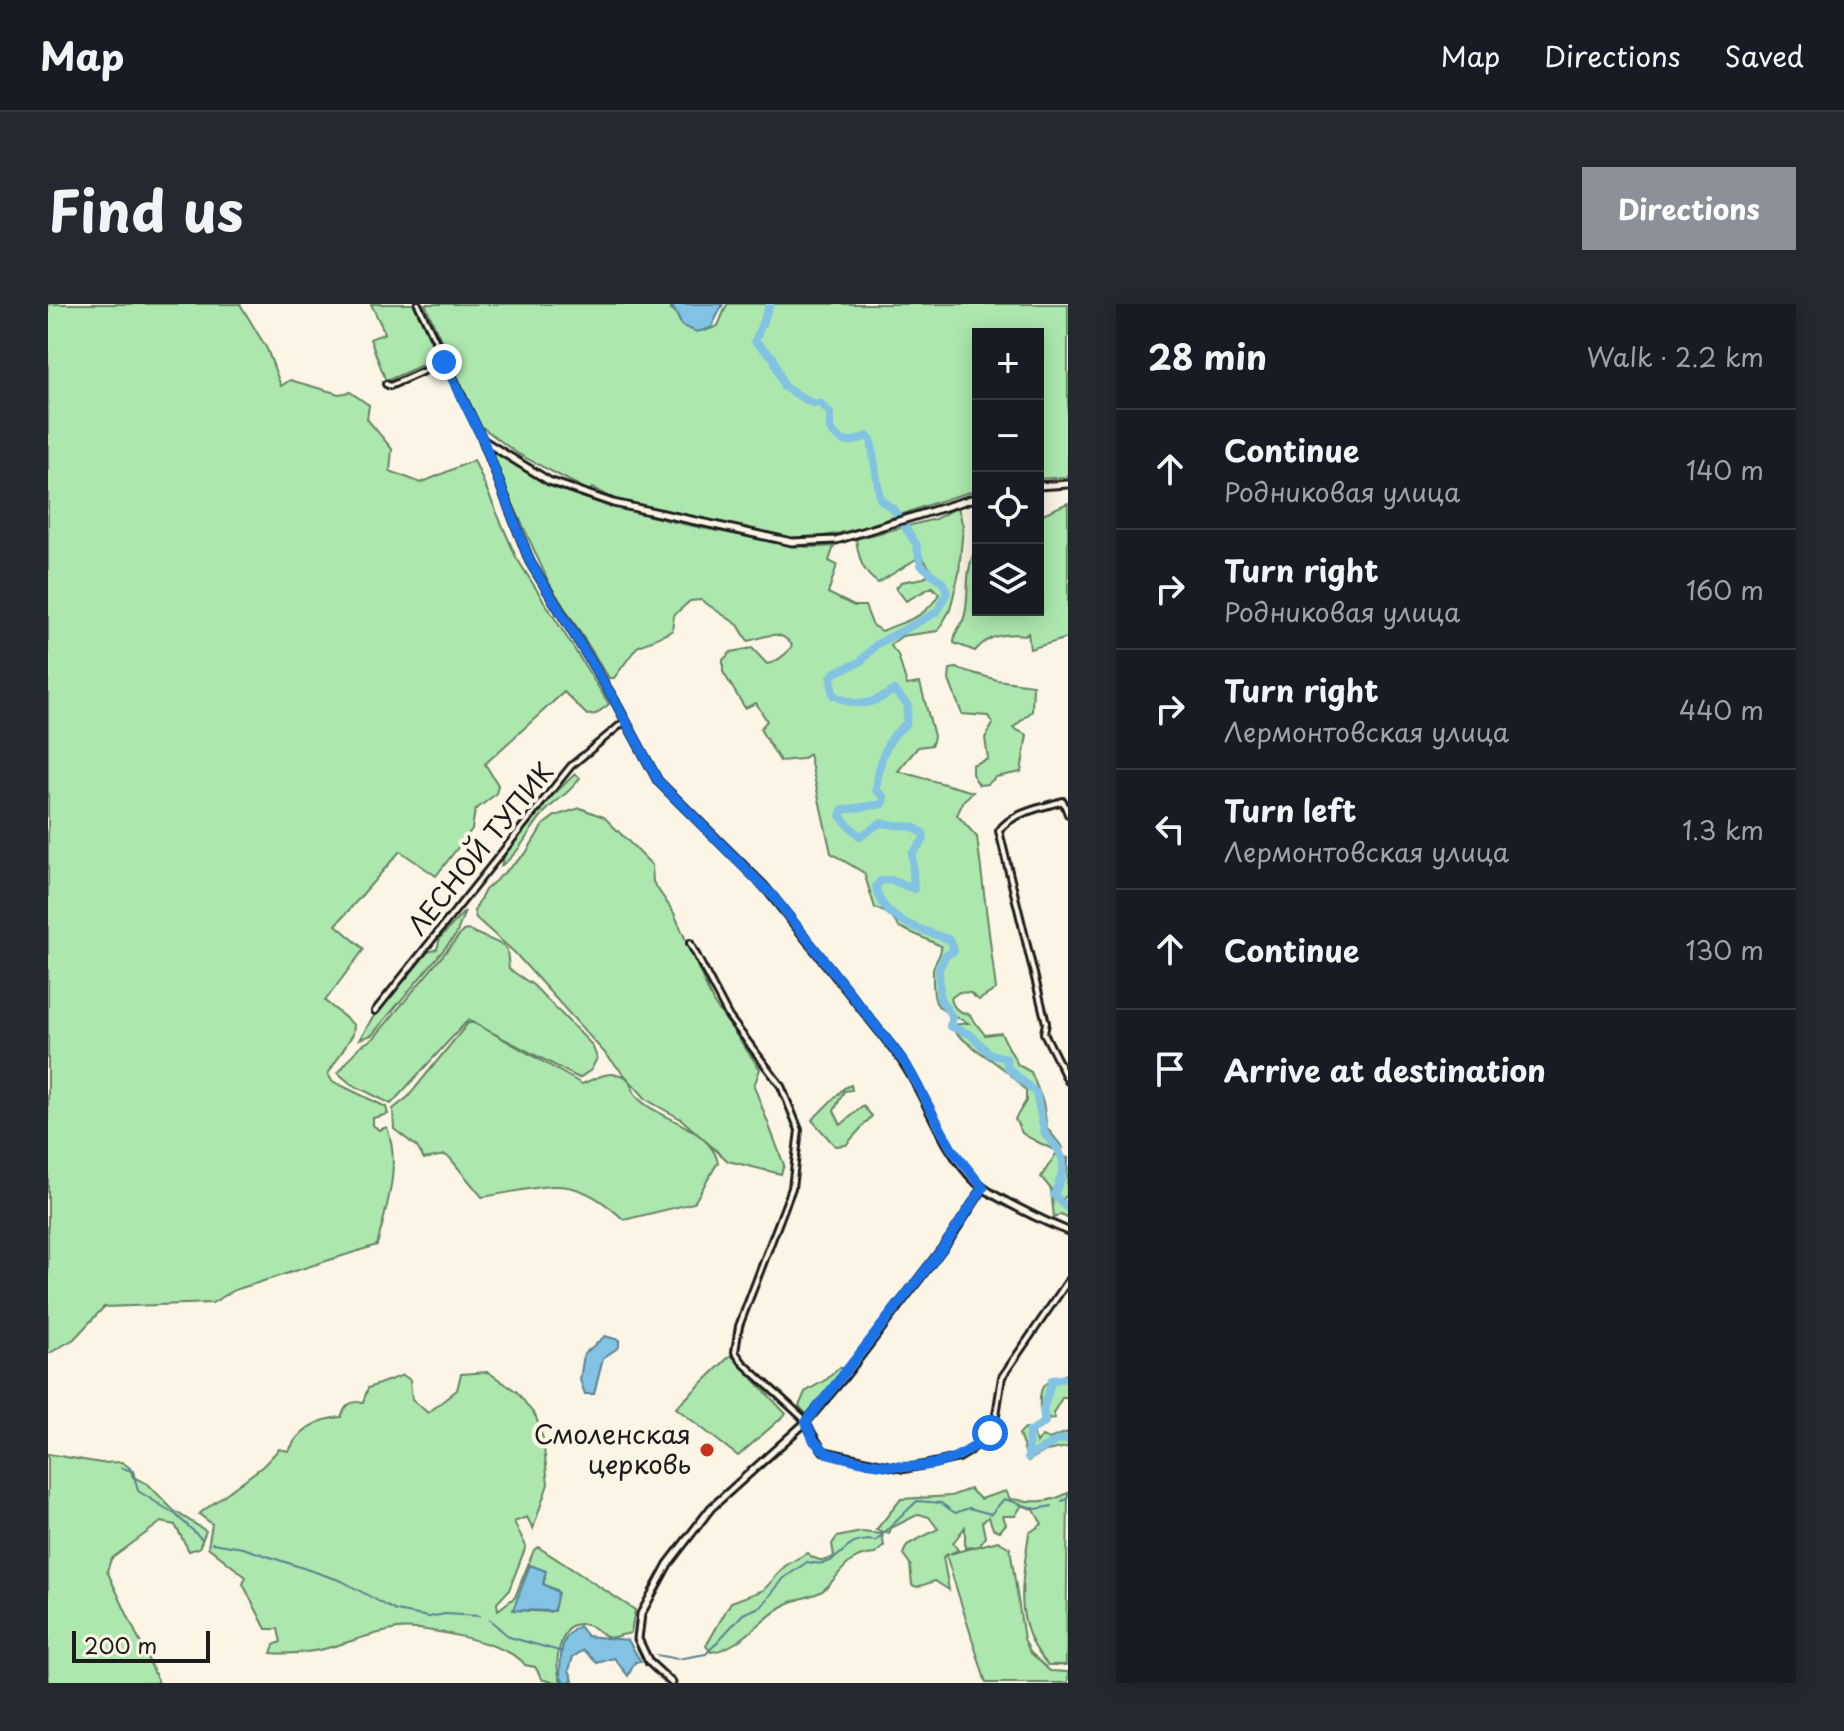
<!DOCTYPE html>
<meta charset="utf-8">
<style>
body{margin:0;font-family:"Playpen Sans",sans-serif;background:#242831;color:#f1f3f6}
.controls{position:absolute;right:24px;top:24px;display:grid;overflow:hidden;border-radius:0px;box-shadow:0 4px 20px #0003}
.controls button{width:72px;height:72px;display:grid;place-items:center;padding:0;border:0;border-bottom:2px solid #363941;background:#171b24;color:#f1f3f6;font:40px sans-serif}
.scale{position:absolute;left:24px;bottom:20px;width:138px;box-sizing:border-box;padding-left:8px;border:4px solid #1c1c1c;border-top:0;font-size:22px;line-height:28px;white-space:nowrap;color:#1c1c1c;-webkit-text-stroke:6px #fcf5e5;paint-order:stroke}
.stop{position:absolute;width:24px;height:24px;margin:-18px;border:6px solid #1a73e8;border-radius:50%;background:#fff}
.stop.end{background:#1a73e8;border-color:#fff;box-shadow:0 2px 8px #0008}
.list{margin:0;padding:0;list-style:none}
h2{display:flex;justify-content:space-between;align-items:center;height:104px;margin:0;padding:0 32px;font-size:34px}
h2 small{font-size:26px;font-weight:400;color:#9ea1a6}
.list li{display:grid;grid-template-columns:52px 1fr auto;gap:24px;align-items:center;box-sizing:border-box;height:120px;padding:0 32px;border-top:2px solid #363941}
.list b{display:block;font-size:30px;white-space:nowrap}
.list p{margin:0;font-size:26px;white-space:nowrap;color:#9ea1a6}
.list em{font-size:26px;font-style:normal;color:#9ea1a6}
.icon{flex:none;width:44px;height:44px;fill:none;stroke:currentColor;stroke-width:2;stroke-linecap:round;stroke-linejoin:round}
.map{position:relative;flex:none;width:1020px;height:1379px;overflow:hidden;border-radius:0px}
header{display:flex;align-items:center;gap:48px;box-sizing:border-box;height:112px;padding:0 40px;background:#171b24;border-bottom:2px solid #363941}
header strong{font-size:38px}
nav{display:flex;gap:44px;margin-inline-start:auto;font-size:28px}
.intro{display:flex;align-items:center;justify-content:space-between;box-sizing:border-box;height:192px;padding:0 48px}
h1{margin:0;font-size:56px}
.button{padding:20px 36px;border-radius:0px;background:#8c9099;color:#fff;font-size:28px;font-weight:700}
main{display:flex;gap:48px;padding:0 48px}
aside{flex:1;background:#171b24;border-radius:0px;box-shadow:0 4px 20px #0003}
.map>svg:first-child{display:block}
</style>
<header>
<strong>Map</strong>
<nav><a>Map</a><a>Directions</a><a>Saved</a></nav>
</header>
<div class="intro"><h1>Find us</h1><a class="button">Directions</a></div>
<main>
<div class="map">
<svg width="1020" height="1379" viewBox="0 0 1020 1379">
<rect width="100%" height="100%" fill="#fcf5e5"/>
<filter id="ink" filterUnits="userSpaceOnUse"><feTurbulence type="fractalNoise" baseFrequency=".0125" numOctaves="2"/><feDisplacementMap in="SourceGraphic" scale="16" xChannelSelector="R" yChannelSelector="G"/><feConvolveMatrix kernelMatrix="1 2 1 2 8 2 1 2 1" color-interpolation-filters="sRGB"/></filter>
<g filter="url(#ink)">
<path fill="#ace8ad" stroke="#648264" stroke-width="2" fill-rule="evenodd" d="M0,0h192l27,45 14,37 9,-6 49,14 11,-2 19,13 -2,14 25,30 -2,22 31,12 53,-23 42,97 93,147 -13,10 -9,1 -23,-23 -79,72 13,21 -2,9 -21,16 -3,19 -36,47 -36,-25 -64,74 28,24 -39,52 29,24 -1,9 -25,40 4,7 54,26 2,7 -15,4v7l6,5 8,-3c14,39 0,78 -10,118l-142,45 -23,13 -108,4 -30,32 -26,15z
M323,0h43l24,54 -52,23 -16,-42 15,-6z
M377,0h246v5l34,22 13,-5 9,-22h341v173l-30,2v-145h-60v156c-61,14 -122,49 -185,48l-178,-39 -23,-11 -3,3 -71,-37 -40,-30z
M448,148c74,48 156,67 242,83 31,6 64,15 96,11l-5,15 8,4 -9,28 26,13h11l8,20 9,5c23,-11 42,-11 57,-37l-7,-7 -26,14 -10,-13 5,-6 23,-4 8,-7 -11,-15 -43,27c-16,-11 -19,-24 -22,-44l79,-20 23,-12 5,19 -4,47 -9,37 -12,21 -36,5 -12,9 8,10 9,30 13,-2 14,53 -2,9 -14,2 -20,24 75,21 -9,8 -7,15 20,22 19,152 -17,11 -9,-7 -11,-1 -8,6c2,11 8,14 18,16l16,21 16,-2 17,32 13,7 12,30 4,26 16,20 -5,3c-7,-2 -31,-14 -36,-18l-7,-14 11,-18v-10c-21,-27 -50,-37 -73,-61l1,-5 14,-2c-32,-17 -36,-11 -35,-53 1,-9 9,-14 8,-24l-42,-19 -10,-13 -14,-6 -11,-35 -33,-20 -22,-99 -7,5 -22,2 -20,-32 7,-8 -11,-18 -11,5 -22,-36v-12l8,-8 21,-4 15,16c8,-1 22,-11 25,-19 -14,-18 -26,-8 -44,-4l-10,-16 -37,-25 -11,1 -16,14 -2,16 -35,16 -23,31h-5l-60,-95 -59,-130z
M1020,199v135l-38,11 -2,-17 -1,3c-21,-2 -38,-1 -52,16l-21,-8c0,-14 9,-17 11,-29 5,-24 -1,-39 10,-64l3,-1v61h60v-94z
M908,364l41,12 36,5 -1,26 -19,17 14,7 -6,37 -25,5 -8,7 -9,1 -7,-11v-9l16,-6 -3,-21 8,-14 -5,-8 -26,-2 -13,-34 1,-11z
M527,470l5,4c-10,15 -24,22 -36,35 -16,18 -23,39 -43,53l7,-19 6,-2 2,-8 18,-23 8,-3 3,-8z
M532,504l24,9 48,48 1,17 21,31 39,89 47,67 -6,17 30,79 -3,9 -53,-13 -47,-42 -34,-19 -133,-148 -38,-34 -2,-7 11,-21 41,-37 17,-28 12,-9z
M417,607l-9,24 -84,100 -12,4 11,-19 57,-68 9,-3 3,-11z
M420,626l35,15 4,5 2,19 24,16 59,60 5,13 -6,12 -12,8 -111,-58 -77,84 -40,-20 -13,-11 21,-26 15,-9 89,-107z
M420,719h7l107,61c14,-6 27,-14 42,-8 9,5 7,14 13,21 18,21 72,29 81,65l-24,41 -70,17c-53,-51 -78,-32 -142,-23l-32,-39 -5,-3 -21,4 -7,-12 -23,-18 -1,-20 15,-12z
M803,781l1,5 -8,1 -10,20 7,14 22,-19 9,10 -26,29 -11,1 -23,-26 32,-32z
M1008,850l12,4 -1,37 -4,4 5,7v12l-7,-4 -7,4 -3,-29 -10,-12z
M683,1051l55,59 -48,42 -62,-48z
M791,1064h7l-1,5 -34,40 -5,1 -7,-8 6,-14 22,-13z
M440,1068l29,20 19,25 7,22 5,45 -15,45 -6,-12 -13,5 12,24 -17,44 -12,13 1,7 17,-13 19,-47 4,-3 97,63 -4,23 -22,5c-11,-7 -23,-19 -38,-12 -13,15 -18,39 -9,57l-19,-3 -8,-13 -10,-2c-13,-21 -103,-40 -127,-36 -50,8 -71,28 -127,24l3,-8 7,-3 -3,-13h-12l-23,-45 3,-7 -38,-30 4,-23 -13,-10 64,-48 16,-17 10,2c10,-22 28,-32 52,-34 5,-12 8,-16 22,-15l5,-14 35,-13 7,5 2,19 16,14 29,-23 4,-16zM482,1261l15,13 -2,6 13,6 -6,22 -36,-2z
M1020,1069v25h-6l-9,15 2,5 -5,1 -10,-9c-2,-33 9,-26 28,-37z
M977,1124l7,1 5,14 5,-7 7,3 19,-7v15l-22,4 -18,10 -9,-27z
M0,1150l53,9 21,-1 8,6 3,9 15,7 25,26 33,21 -7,17 -10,3 -14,-26 -14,-3 -50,37 -4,12 52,112h-111z
M922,1185l10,10 26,-8 4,8c23,3 38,5 58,-6l-2,172h-18c-36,-40 -26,-82 -19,-132l13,-9 -8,-14 -12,-5 -7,11h-12l3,8 -6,7 -7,-2 -4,-12 -7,5 3,15 -6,9 19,-5 12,7 14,91 6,13 20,19 18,1v11h-82l-40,-128 32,-9 -13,2v-21l-12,16 5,7 -15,7 6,33 -14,-9 -18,6 -5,-2 -2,-21 -7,-10 4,-9 31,-16 -9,-12 -10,-3 -28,14 -2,6 -13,-4 25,-31 50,-3z
M813,1228l21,2 2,12 -9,8c-26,1 -32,16 -48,33 -9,10 -28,10 -40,17 -27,14 -45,44 -76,48l-5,-6 25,-44 33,-12 21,-24 22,-13c9,8 18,10 27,3l-2,-12 5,-7z"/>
<path fill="#82c2e2" stroke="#598093" stroke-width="2" d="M623,0h52l-12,24 -14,4 -15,-6z
M557,1032l14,4v7l-16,11 -9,36h-9l-5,-14 4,-26z
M482,1261l16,6 -3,13 15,8 -4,19 -41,-1z
M531,1322l8,10 41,4 13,22h-6l-7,14 -14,-18 -17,5 -13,-13 -11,7 -4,13 4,10 -7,3 -6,-6c1,-21 -2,-39 19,-51z"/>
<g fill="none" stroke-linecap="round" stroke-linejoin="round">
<path stroke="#598093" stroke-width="2" d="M73,1164l12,3 5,20 37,23 27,25
M1014,1197l6,-2
M164,1239l31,5 99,33 54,30 33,6 16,-3 34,2
M442,1316l19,17 54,15
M608,1351l22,4 28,-5 37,-40 19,-8 22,-28 23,-16c38,9 31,-27 69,-21l41,-40 24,2 14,10 14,-5 22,6 13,-15 32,10 16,-3"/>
<path stroke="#82c2e2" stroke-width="8" d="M722,0l-15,37 18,16 11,30 28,16h8l10,10v16c13,16 18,15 37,7l4,4 9,59 14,11 22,34 5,21 22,18 4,9 -10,20 -60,32 -17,18 -26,11 -3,5 2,17c23,13 40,10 61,-5l14,15 -2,19c-22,16 -27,39 -30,66l8,7 -1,7 -41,6 -2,6 20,21 20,-14 33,4 10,6 1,6 -12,15 2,35 -23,-9 -11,1 -4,6c6,35 46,42 74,53l4,11 -8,4 -7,14 1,30 13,19 -3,8 21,9 19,19 16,4 2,10 28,25 9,42c23,21 22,31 9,60l14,14
M1020,1074l-16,2 -9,30 2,12 -16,10 -1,25 30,-17 10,-1"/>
<defs>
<path id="minor" d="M370,0l65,136
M338,80l4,2 54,-24
M1020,510l-5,-13c-19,6 -53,12 -64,30l47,192 -2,10 24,48
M642,639l39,74 52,69 18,44 -7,58 -53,138 -4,26 8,11 59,54 21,34 81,18 55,-11 10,-6 25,-24 8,-51 66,-96
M327,707l196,-245 54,-45"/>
<path id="tertiary" d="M435,136l47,122 85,139 43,80 106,105 128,161c33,41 46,98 84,135 14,14 72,41 92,49
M436,137l65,40 64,22 179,39 44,-2 142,-43
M990,182l30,-2
M624,1379l-23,-21 -11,-23 3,-25 27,-50 43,-56 95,-86 39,-46 106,-139 32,-49"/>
</defs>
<use href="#minor" stroke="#1c1c1c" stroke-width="10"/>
<use href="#tertiary" stroke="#1c1c1c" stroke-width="11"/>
<use href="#minor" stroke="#fcf5e5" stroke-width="4"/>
<use href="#tertiary" stroke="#fcf5e5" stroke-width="5"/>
</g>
</g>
<g fill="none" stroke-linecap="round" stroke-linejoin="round" filter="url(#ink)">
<path stroke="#1a73e8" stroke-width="10" d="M396,58l39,78 47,122 85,139 43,80 115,115 133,168 45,84 32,40 -41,61 -136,173 8,19 13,12c58,16 116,27 163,-20"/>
</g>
<circle fill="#c8321e" stroke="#fcf5e5" stroke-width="3" cx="659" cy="1146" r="8"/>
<g text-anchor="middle" stroke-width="8" stroke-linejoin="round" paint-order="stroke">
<g font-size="26" fill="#1c1c1c" stroke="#fcf5e5">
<text transform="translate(433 545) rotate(-51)" y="9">ЛЕСНОЙ ТУПИК</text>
</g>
<g font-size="26" fill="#1c1c1c" stroke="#fcf5e5" text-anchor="end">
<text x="643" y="1140">Смоленская<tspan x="643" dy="30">церковь</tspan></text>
</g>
</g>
</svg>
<div class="controls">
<button>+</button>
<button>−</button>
<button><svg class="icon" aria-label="locate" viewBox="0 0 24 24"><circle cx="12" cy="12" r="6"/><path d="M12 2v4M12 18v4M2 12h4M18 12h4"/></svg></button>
<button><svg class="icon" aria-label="layers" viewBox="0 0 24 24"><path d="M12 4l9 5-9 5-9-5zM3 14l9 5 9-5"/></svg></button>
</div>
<div class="scale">200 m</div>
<div class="stop" style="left:942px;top:1129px"></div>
<div class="stop end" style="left:396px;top:58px"></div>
</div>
<aside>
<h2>28 min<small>Walk · 2.2 km</small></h2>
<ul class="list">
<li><svg class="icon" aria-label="ahead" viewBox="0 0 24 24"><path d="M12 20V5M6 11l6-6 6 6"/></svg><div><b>Continue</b><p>Родниковая улица</p></div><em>140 m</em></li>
<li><svg class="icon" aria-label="right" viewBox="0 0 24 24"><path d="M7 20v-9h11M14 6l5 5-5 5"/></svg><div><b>Turn right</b><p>Родниковая улица</p></div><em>160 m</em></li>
<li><svg class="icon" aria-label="right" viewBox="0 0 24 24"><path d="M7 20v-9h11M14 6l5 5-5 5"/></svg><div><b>Turn right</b><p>Лермонтовская улица</p></div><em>440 m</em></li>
<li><svg class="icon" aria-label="left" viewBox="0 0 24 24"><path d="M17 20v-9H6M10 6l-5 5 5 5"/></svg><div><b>Turn left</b><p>Лермонтовская улица</p></div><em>1.3 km</em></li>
<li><svg class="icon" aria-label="ahead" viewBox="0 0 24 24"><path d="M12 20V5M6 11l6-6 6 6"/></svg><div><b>Continue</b></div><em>130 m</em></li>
<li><svg class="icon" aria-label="arrive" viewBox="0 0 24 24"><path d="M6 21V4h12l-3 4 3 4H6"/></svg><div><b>Arrive at destination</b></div></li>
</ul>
</aside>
</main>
